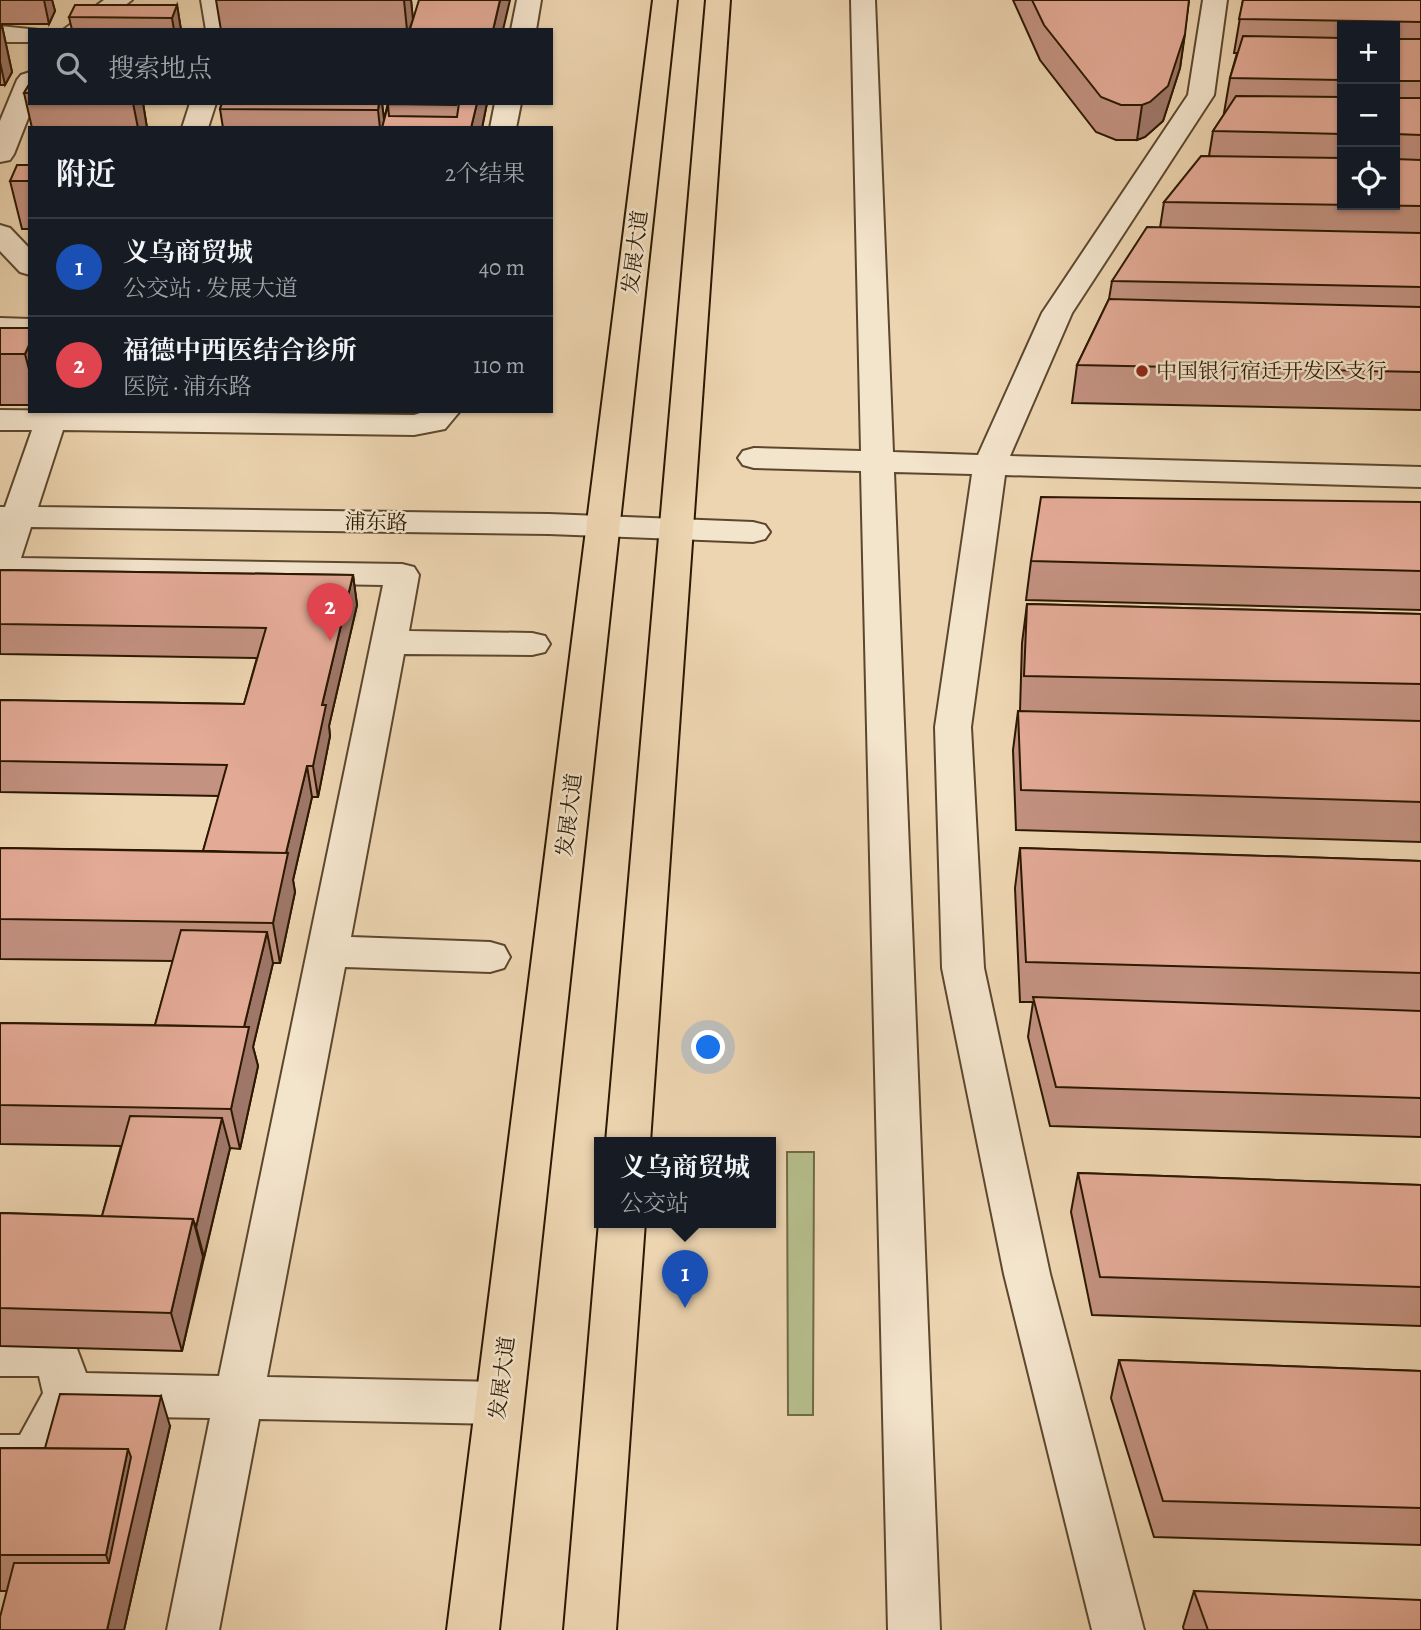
<!DOCTYPE html>
<html lang="zh">
<meta charset="utf-8">
<style>
body{margin:0;font-family:Alegreya,"Noto Serif SC",serif;background:#20242c;color:#f1f3f6}
.controls{position:absolute;right:21px;top:21px;display:grid;overflow:hidden;border-radius:0px;box-shadow:0 2px 5px #0004}
.controls button{width:63px;height:63px;display:grid;place-items:center;padding:0;border:0;border-bottom:2px solid #363941;background:#171b24;color:#f1f3f6;font:35px sans-serif}
.you{position:absolute;left:709px;top:1048px;width:24px;height:24px;margin:-18px;border:5px solid #fff;border-radius:50%;background:#1a73e8;box-shadow:0 0 0 10px #1a73e833}
.badge{display:grid;place-items:center;width:46px;height:46px;border-radius:50%;background:#c59692;color:#fff;font-size:23px;font-weight:700}
.pin{position:absolute;translate:-50% -58px;filter:drop-shadow(0 2px 4px #0008)}
.pin::after{content:'';position:absolute;top:37px;width:24px;height:21px;background:inherit;clip-path:polygon(0 0,100% 0,50% 100%)}
.popup{position:absolute;left:594px;top:1137px;width:182px;height:91px;box-sizing:border-box;display:grid;place-content:center;border-radius:0px;background:#171b24;filter:drop-shadow(0 2px 5px #0005);font-size:23px;white-space:nowrap;color:#9ea1a6}
.popup b{font-size:26px;color:#f1f3f6}
.popup::after{content:'';position:absolute;left:50%;top:100%;margin-left:-14px;border:14px solid transparent;border-top-color:#171b24}
.list{margin:0;padding:0;list-style:none}
h2{display:flex;justify-content:space-between;align-items:center;height:91px;margin:0;padding:0 28px;font-size:30px}
h2 small{font-size:23px;font-weight:400;color:#9ea1a6}
.list li{display:grid;grid-template-columns:46px 1fr auto;gap:21px;align-items:center;box-sizing:border-box;height:98px;padding:0 28px;border-top:2px solid #363941}
.list b{display:block;font-size:26px;white-space:nowrap}
.list p{margin:0;font-size:23px;white-space:nowrap;color:#9ea1a6}
.list em{font-size:23px;font-style:normal;color:#9ea1a6}
.icon{flex:none;width:38px;height:38px;fill:none;stroke:currentColor;stroke-width:2;stroke-linecap:round;stroke-linejoin:round}
.map{position:relative;flex:none;width:1421px;height:1630px;overflow:hidden}
.search{position:absolute;background:#171b24;box-shadow:0 2px 5px #0004;left:28px;top:28px;width:525px;height:77px;display:flex;align-items:center;gap:18px;box-sizing:border-box;padding:0 24px;border-radius:0px;color:#9ea1a6;font-size:26px}
.panel{position:absolute;background:#171b24;box-shadow:0 2px 5px #0004;left:28px;top:126px;width:525px;height:287px;border-radius:0px}
.map>svg:first-child{display:block}
</style>
<div class="map">
<svg width="1421" height="1630" viewBox="0 0 1421 1630">
<rect width="100%" height="100%" fill="#edd5b1"/>
<filter id="stains"><feTurbulence type="fractalNoise" baseFrequency=".00286" numOctaves="4"/><feColorMatrix values="0 0 0 0 .2 0 0 0 0 .09 0 0 0 0 .02 0 0 0 .5 -.17"/></filter>
<radialGradient id="worn" r=".72"><stop offset=".6" stop-color="#630" stop-opacity="0"/><stop offset="1" stop-color="#630" stop-opacity=".3"/></radialGradient>
<path fill="#b6be8d" stroke="#706b47" stroke-width="2" d="M787,1152h27l-1,263h-25z"/>
<g fill="none" stroke-linecap="round" stroke-linejoin="round">
<defs>
<path id="minor" d="M104,0h28l-40,30h-29z
M201,0h24l6,30h-25z
M517,0h24l-5,30h-25z
M851,0h24l18,452 85,3 64,-142 146,-218 15,-95h24l-13,95 -142,218 -62,143 411,11v20l-416,-12 -34,252 13,241 66,306 94,356h-52l-88,-356 -62,-306 -7,-241 37,-253 -78,-2 46,1158h-52l-27,-1159 -107,-3 -11,-3 -5,-7 5,-7 11,-3 107,3z
M0,26l39,4h-9v12h-30z
M30,72v31h4l-20,51 -4,6 -10,2v-41l17,-41 4,-5z
M190,103h26l-8,25h-26z
M495,103h26l-5,25h-26z
M0,225l10,3 20,21v26l-10,-3 -20,-21z
M0,318l30,1v18l-30,-1z
M0,410l414,5 12,-4h34l-15,18 -31,6 -351,-5 -25,77 511,7 204,8 12,3 5,7 -5,7 -12,3 -204,-8 -518,-7 -10,31 381,6 12,3 5,8 -10,56 123,2 13,3 5,8 -5,8 -13,3 -128,-1 -53,283 139,5 14,4 6,11 -6,11 -14,4 -145,-5 -78,410 232,5 17,6 7,15 -7,15 -17,6 -240,-5 -40,211h-52l43,-212 -128,-2 -30,57 -18,6h-34v-44h20l23,-42 -4,-17h-39v-42l57,1 17,6 12,32 133,3 164,-791 -383,-7v-71h5l27,-77h-32z"/>
<path id="major" d="M653,0h24l-178,1630h-52z
M706,0h24l-80,1142h-44z
M599,1222h46l-29,408h-52z"/>
</defs>
<use href="#minor" stroke="#5c472d" stroke-width="4"/>
<use href="#major" stroke="#2b1801" stroke-width="4"/>
<use href="#minor" fill="#f3e4cc" fill-rule="evenodd"/>
<use href="#major" fill="#edd5b1" fill-rule="evenodd"/>
</g>
<path fill="#c39281" stroke="#2b1801" stroke-width="2" fill-rule="evenodd" d="M0,0h52l3,11 -6,13h-49z
M216,0h195l2,20 -3,9 93,1h-282z
M1013,0h176l-9,68 -17,53 -18,16 -8,3h-21l-20,-8 -56,-72z
M1243,0h178v410l-349,-7 5,-38 32,-66 3,-18 48,-53 4,-26 45,-46 4,-25 12,-18h-1l6,-35 7,-25h-3zM1342,26h53v179h-53z
M177,5l4,25h-109l-3,-13z
M0,26h2l10,46 -7,13h-5z
M30,83v20h113l4,25h-115l-8,-35z
M222,103h160l2,16 4,-16h99l-5,25h-259l-3,-19z
M30,165v64h-8l-12,-48z
M0,328h30v77h-30z
M1421,502v108l-395,-10 5,-39z
M0,570l353,5 4,30 -28,121 1,10 -12,61h-6l-19,83 2,12 -15,71h-7l-20,84 5,19 -18,83 -10,-1 -48,203 -182,-5v-133l102,3 19,-70 -121,-2v-121l155,2 18,-64 -173,-2v-111l203,3 16,-55 -219,-4v-92l244,4 13,-46 -257,-4z
M1027,604l394,10v228l-405,-12 -3,-80 5,-39h2l2,-68z
M1020,848l401,13v276l-371,-11 -22,-89 5,-35h-13l-5,-114z
M1078,1173l343,12v141l-329,-11 -21,-103z
M1119,1360l302,11v174l-267,-8 -43,-139z
M170,1426l-46,204 -117,-39h-7v-143h45z
M1194,1591l227,39h-237l-1,-3z"/>
<path fill="#9f7769" stroke="#2b1801" stroke-width="2" d="M44,0h8l3,11 -6,13z
M404,0h7l2,20 -4,10h-2z
M500,0h10l-7,30h-10z
M177,5l4,25h-7l-2,-12z
M2,26l10,46 -7,13 -5,-23v-33z
M1185,34l-5,34 -17,53 -18,16 -8,3 5,-35z
M133,103h10l4,25h-9z
M379,103h3l3,25h-5l-2,-18z
M477,103h10l-5,25h-11z
M30,343v30l-5,-19z
M353,575l4,30 -28,121 1,10 -12,61 -5,-31 9,-61z
M307,766l5,31 -19,83 2,12 -15,71 -7,-40 11,-62z
M267,932l6,31 -20,84 5,19 -18,83 -9,-40 11,-74z
M222,1118l8,30 -26,109 -8,-30z
M193,1219l10,38 -21,94 -11,-38z
M161,1396l9,30 -46,204h-17l10,-44 -11,-31 22,-106z"/>
<path fill="#e3aa96" stroke="#2b1801" stroke-width="2" d="M419,0h81l-7,30 -83,-1z
M1032,0h157l-4,34 -17,52 -18,16 -8,3h-21l-20,-8 -57,-72z
M1243,0h178v22l-182,-3z
M75,5h102l-5,13 -103,-1z
M408,29h64l-65,1z
M1243,36l99,2v42l-112,-2z
M1395,39h26v42h-26z
M30,83v10h-6z
M1236,96l106,1v37l-129,-3z
M1395,98h26v37l-26,-1z
M222,103h157l-1,7 -158,-1z
M388,103h68v2l-68,-1z
M459,103h18l-6,25h-89l6,-23 1,11 68,1z
M1201,156l141,2v47h53v-46l26,1v46l-257,-4z
M17,165h13v16h-20z
M1147,227l274,6v54l-309,-6z
M1109,299l312,8v65l-344,-7z
M0,328h30v15l-5,11h-25z
M1041,497l380,5v69l-390,-10z
M0,570l353,5 -31,130h4l-13,61h-6l-21,87 -83,-2 24,-86 -227,-4v-61l244,4 22,-76 -266,-4z
M1027,604l394,10v70l-397,-8z
M1018,711l403,10v81l-400,-12z
M0,848l288,5 -15,70 -273,-4z
M1020,848l401,13v112l-395,-11z
M181,930l86,2 -23,95 -89,-2z
M1033,997l388,14v87l-365,-11z
M0,1023l249,4 -18,82 -231,-4z
M130,1116l92,2 -26,109 -3,-8 -91,-3z
M1078,1173l343,12v102l-321,-10z
M0,1213l193,6 -22,94 -171,-5z
M1119,1360l302,11v137l-258,-7z
M60,1394l101,2 -54,234h-107v-13l14,-54h95l22,-106 -3,-8 -83,-1z
M0,1448l128,1 -22,106h-106z
M1194,1591l227,9v30h-213z"/>
<circle fill="#8f2418" stroke="#f3e4cc" stroke-width="2.5" cx="1142" cy="371" r="7"/>
<g text-anchor="middle" stroke-width="5" stroke-linejoin="round" paint-order="stroke">
<g font-size="21" fill="#2b1801" stroke="#f3e4cc">
<text transform="translate(635 252) rotate(-83)" y="7">发展大道</text>
<text transform="translate(376 522) rotate(1)" y="7">浦东路</text>
<text transform="translate(569 815) rotate(-83)" y="7">发展大道</text>
<text transform="translate(502 1378) rotate(-83)" y="7">发展大道</text>
</g>
<g font-size="21" fill="#2b1801" stroke="#f3e4cc" text-anchor="start">
<text x="1156" y="378">中国银行宿迁开发区支行</text>
</g>
</g>
<rect width="100%" height="100%" filter="url(#stains)"/>
<rect width="100%" height="100%" fill="url(#worn)"/>
</svg>
<div class="controls">
<button>+</button>
<button>−</button>
<button><svg class="icon" aria-label="locate" viewBox="0 0 24 24"><circle cx="12" cy="12" r="6"/><path d="M12 2v4M12 18v4M2 12h4M18 12h4"/></svg></button>
</div>
<div class="you"></div>
<div class="pin badge" style="left:685px;top:1308px;background:#1a4fb4">1</div>
<div class="popup"><b>义乌商贸城</b>公交站</div>
<div class="pin badge" style="left:330px;top:641px;background:#e0444e">2</div>
<div class="search"><svg class="icon" aria-label="search" viewBox="0 0 24 24"><circle cx="10" cy="10" r="6"/><path d="M15 15l6 6"/></svg>搜索地点</div>
<section class="panel">
<h2>附近<small>2个结果</small></h2>
<ul class="list">
<li><span class="badge" style="background:#1a4fb4">1</span><div><b>义乌商贸城</b><p>公交站 · 发展大道</p></div><em>40 m</em></li>
<li><span class="badge" style="background:#e0444e">2</span><div><b>福德中西医结合诊所</b><p>医院 · 浦东路</p></div><em>110 m</em></li>
</ul>
</section>
</div>
